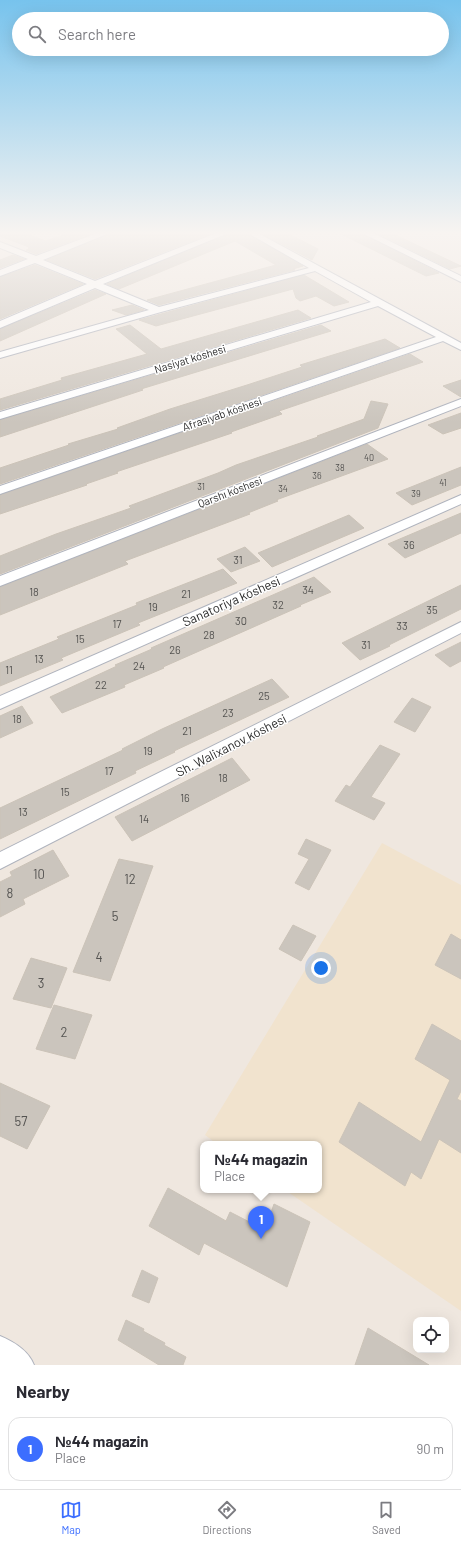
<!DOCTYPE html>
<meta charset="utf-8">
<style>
body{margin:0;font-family:Barlow,sans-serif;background:#f2f2f3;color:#2b2b33}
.controls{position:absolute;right:12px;bottom:12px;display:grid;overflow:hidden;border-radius:8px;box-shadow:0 4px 16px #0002}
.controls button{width:36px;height:36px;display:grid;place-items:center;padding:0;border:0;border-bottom:1px solid #e1e1e2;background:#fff;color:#2b2b33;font:20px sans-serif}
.you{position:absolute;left:321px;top:968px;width:14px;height:14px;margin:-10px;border:3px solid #fff;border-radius:50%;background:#1a73e8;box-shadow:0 0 0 6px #1a73e833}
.badge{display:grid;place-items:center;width:26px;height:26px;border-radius:50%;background:#3c6eff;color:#fff;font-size:13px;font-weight:700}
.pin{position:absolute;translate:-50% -33px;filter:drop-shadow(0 1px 2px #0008)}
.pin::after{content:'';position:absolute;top:21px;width:14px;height:12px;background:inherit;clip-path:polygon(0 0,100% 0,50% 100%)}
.popup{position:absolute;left:200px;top:1141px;width:122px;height:52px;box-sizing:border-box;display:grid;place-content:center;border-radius:8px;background:#fff;filter:drop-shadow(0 1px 3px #0005);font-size:13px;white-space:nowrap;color:#7c7c81}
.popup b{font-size:15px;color:#2b2b33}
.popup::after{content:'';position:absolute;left:50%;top:100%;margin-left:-8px;border:8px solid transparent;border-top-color:#fff}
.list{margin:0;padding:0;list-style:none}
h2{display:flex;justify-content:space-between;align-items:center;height:52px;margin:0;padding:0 16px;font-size:17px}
h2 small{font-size:13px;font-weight:400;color:#7c7c81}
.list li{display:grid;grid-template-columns:26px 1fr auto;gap:12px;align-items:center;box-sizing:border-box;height:64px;margin:0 8px 8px;padding:0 8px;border:1px solid #e1e1e2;border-radius:12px}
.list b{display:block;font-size:15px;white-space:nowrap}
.list p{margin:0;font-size:13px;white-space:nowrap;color:#7c7c81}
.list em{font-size:13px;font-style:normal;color:#7c7c81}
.icon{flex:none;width:22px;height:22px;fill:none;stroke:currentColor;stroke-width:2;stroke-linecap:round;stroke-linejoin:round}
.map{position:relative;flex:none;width:461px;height:1365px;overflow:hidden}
.search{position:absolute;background:#fff;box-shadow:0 4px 16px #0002;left:12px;right:12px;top:12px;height:44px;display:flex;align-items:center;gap:10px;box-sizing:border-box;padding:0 14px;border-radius:22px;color:#7c7c81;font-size:15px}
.sheet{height:124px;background:#fff}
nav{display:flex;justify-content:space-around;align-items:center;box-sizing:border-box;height:56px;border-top:1px solid #e1e1e2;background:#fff;font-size:11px;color:#7c7c81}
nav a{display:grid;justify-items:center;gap:2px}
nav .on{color:#3c6eff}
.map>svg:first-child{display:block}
</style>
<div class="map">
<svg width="461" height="1365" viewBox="0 0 461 1365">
<rect width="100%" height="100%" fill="#efe7df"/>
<path fill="#f1e3ce" d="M382,843l79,42v426l-176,-121h34v-46h-102l-12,-9z"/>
<path fill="#cbc5bd" stroke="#cbc3b8" d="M0,232h22l24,9 26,-9h24l-60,22 -10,-4 4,-1 -2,-1 1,-1 -29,-11z
M113,232h102l-120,47 -48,-19z
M232,232h13l58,34 -10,3 2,1 -136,35 -12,-5 129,-35 -41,-24 -116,48 -12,-5z
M259,232h26l33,17 -6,11z
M337,232h22l80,41 -13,3z
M375,232h14l72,34 -11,3z
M13,255l11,4 -24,9v-8z
M35,265l48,19 -83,35v-42z
M304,275l45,27 -15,4 -18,-10 -16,5 -4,-3 -3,-9 -137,37 -17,-6z
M95,290l11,4 -106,47v-12z
M132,305l12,5 -18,5 -14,-5z
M298,310l13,8 -311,92v-11l62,-19 -1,-2 86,-24 -31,-25 14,-4 31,24z
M321,325l10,6 -190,58 2,1 -143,47v-17z
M385,339l15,9 -400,136v-16l69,-23 -1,-1 50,-15 -1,-1 53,-19 77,-24 55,-18 -2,-2z
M410,354l13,8 -144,49 3,3 -51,18 1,1 -116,39 2,1 -32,11 1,1 -87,29v-19z
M461,380v17l-18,-11z
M371,401l17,3 -10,24 -378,146v-18l56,-22 75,-26 -2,-2 89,-33 18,-8 82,-28 -1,-1 47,-17z
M461,413v15l-18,6 -15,-9z
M367,444l21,15 -112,41 2,1 -30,12 2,1 -125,47 3,3 -128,51v-28z
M461,467v18l-49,20 -16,-12z
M461,513v20l-56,25 -17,-14z
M349,515l15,13 -92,39 -14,-14z
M245,547l15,14 -29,11 -14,-13z
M223,569l14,14 -99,40 2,2 -79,33 2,2 -63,26v-23l59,-24 -2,-2 80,-32 -1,-2z
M314,577l17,15 -31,13 1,1 -138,61 1,1 -40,17 1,2 -63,26 -12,-16 67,-31 -2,-1 37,-16 -1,-1z
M461,585v24l-72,36 1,1 -30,14 -18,-17z
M461,642v19l-11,6 -15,-12z
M272,679l17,18 -115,54 1,1 -40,19 1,2 -136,66v-31l123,-58 -1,-1 40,-20z
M412,698l19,9 -16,25 -21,-10z
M22,706l11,17 -33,15v-22z
M380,745l20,9 -29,43 14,6 -11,17 -39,-19 11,-16 4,2z
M232,758l18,22 -118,61 -17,-24z
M306,839l25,11 -22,40 -14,-7 14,-24 -11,-5z
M53,850l16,26 -46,23 2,5 -25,13v-35l12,-6 -2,-4z
M119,859l34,7 -43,115 -37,-9z
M293,925l23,11 -15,25 -22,-12z
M451,934l10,6v39l-26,-14z
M31,958l36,10 -16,40 -38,-9z
M54,1005l38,10 -17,44 -39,-10z
M432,1024l29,17v50l-4,8 4,2v52l-22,-14 -18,40 -10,-7 -6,14 -66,-44 20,-40 62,40 29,-62 -35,-21z
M0,1083l50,23 -23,43 -27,-13z
M168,1188l58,33 4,-9 35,18 9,-26 36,18 -23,65 -83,-44 -5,12 -50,-29z
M142,1270l16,8 -9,25 -17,-7z
M126,1320l18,9 -1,2 22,12 -1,2 22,12 -3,8h-24l-41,-25z
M368,1328l61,37h-74z"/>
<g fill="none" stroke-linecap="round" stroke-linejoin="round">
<defs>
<path id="minor" d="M100,232h12l-69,28 52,21 124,-49h12l-128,52 56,23 150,-39 -63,-36h10l205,111v7l-18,-9 -443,153v-8l436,-149 -58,-31 -378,113v-7l371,-110 -56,-31 -154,41 -161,46v-6l149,-42 -54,-22 -95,40v-7l87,-37 -52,-21 -35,13v-6l28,-11 -28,-11v-6l36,14z
M360,232h11l90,44v6z
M461,399v7l-461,180v-10z
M461,495v9l-461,205v-13z
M461,622v11l-461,236v-17z
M0,1336c14,6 28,14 34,29h-34z"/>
</defs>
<use href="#minor" stroke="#afb3bd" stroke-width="2"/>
<use href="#minor" fill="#fff" fill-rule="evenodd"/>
</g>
<linearGradient id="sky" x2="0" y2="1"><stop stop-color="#77c3ed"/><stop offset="0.55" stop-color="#f8f4f1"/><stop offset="1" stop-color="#f8f4f1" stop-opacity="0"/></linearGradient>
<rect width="461" height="423" fill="url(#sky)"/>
<g text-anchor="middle" stroke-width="3" stroke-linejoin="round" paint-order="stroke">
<g font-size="9" fill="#545351">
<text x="369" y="461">40</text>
<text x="340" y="471">38</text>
<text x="317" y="479">36</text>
<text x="443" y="486">41</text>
<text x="201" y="490">31</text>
<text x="283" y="492">34</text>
<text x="416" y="497">39</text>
</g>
<g font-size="11" fill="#2d2d2d" stroke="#fff">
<text transform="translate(190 359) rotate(-17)" y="4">Nasiyat kóshesi</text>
<text transform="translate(222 414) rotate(-19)" y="4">Afrasiyab kóshesi</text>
<text transform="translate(230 492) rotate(-21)" y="4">Qarshı kóshesi</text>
</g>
<g font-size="11" fill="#545351">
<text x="409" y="549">36</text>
<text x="238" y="564">31</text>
<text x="308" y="594">34</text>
<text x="34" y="596">18</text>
<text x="186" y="598">21</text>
<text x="278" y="609">32</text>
<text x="153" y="611">19</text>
<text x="432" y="614">35</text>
<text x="241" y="625">30</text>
<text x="117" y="628">17</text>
<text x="402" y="630">33</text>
<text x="209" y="639">28</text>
<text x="80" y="643">15</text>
<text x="366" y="649">31</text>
<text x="175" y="654">26</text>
<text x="39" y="663">13</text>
<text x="139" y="670">24</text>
<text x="9" y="674">11</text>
<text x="101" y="689">22</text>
<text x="264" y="700">25</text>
<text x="228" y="717">23</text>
<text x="17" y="723">18</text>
<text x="187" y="735">21</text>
<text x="148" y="755">19</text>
<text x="109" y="775">17</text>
<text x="223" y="782">18</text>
<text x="65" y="796">15</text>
<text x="185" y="802">16</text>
<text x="23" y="816">13</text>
<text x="144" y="823">14</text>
</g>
<g font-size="13" fill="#2d2d2d" stroke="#fff">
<text transform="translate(231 601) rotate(-24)" y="5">Sanatoriya kóshesi</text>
<text transform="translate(231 745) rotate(-27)" y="5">Sh. Walixanov kóshesi</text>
</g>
<g font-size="13" fill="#545351">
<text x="39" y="879">10</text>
<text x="130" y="884">12</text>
<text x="10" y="898">8</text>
<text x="115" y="921">5</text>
<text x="99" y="962">4</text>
<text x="41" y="988">3</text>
<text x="64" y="1037">2</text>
<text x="21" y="1126">57</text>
</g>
</g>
</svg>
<div class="controls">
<button><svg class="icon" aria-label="locate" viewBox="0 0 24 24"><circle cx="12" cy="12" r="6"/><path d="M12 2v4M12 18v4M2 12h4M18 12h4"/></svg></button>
</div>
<div class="you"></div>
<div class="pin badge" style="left:261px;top:1239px">1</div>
<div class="popup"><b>№44 magazin</b>Place</div>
<div class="search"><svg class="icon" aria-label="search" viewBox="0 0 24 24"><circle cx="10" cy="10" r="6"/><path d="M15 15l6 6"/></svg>Search here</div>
</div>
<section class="sheet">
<h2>Nearby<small></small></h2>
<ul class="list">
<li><span class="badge">1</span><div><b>№44 magazin</b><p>Place</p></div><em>90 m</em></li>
</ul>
</section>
<nav>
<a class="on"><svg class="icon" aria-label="map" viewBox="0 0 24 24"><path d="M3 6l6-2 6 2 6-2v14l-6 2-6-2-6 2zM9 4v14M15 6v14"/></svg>Map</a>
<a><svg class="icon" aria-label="directions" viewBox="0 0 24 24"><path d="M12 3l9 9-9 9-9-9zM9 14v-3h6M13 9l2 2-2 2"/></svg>Directions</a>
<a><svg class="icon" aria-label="saved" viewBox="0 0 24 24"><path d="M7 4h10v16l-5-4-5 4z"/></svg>Saved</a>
</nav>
